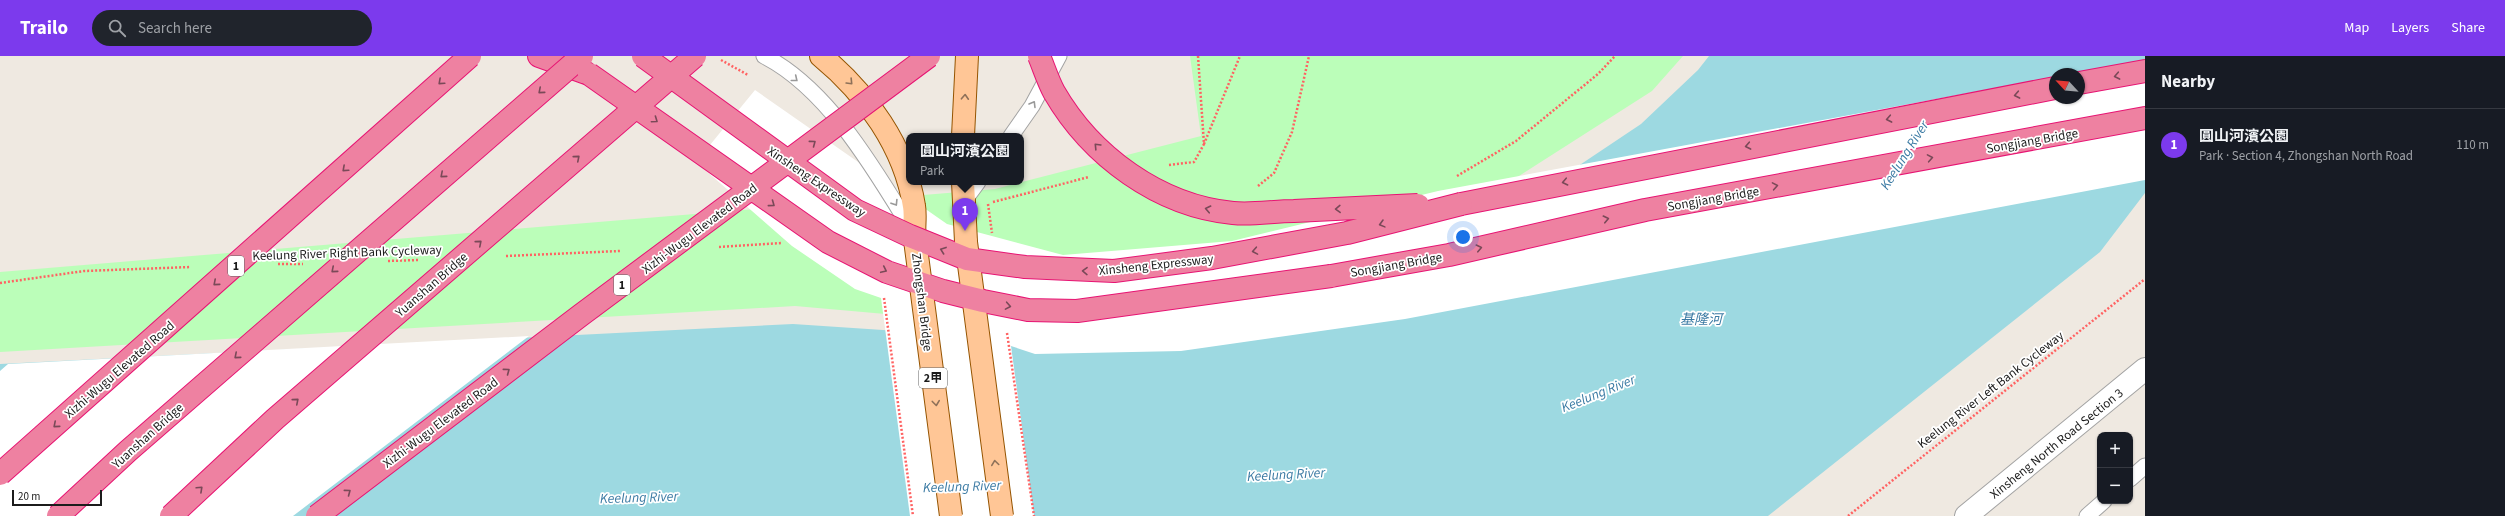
<!DOCTYPE html>
<meta charset="utf-8">
<style>
body{margin:0;font-family:"Source Sans 3","Noto Sans TC",sans-serif;background:#20242c;color:#f1f3f6}
.controls{position:absolute;right:12px;bottom:12px;display:grid;overflow:hidden;border-radius:8px;box-shadow:0 1px 3px #0004}
.controls button{width:36px;height:36px;display:grid;place-items:center;padding:0;border:0;border-bottom:1px solid #363941;background:#171b24;color:#f1f3f6;font:20px sans-serif}
.compass{position:absolute;left:2049px;top:12px;width:36px;height:36px;border-radius:50%;background:#171b24;box-shadow:0 1px 3px #0004;rotate:296deg}
.scale{position:absolute;left:12px;bottom:10px;width:90px;box-sizing:border-box;padding-left:4px;border:2px solid #1c1c1c;border-top:0;font-size:11px;line-height:14px;white-space:nowrap;color:#1c1c1c;-webkit-text-stroke:3px #fff;paint-order:stroke}
.you{position:absolute;left:1463px;top:181px;width:14px;height:14px;margin:-10px;border:3px solid #fff;border-radius:50%;background:#1a73e8;box-shadow:0 0 0 6px #1a73e833}
.badge{display:grid;place-items:center;width:26px;height:26px;border-radius:50%;background:#7c3aed;color:#fff;font-size:13px;font-weight:700}
.pin{position:absolute;translate:-50% -33px;filter:drop-shadow(0 1px 2px #0008)}
.pin::after{content:'';position:absolute;top:21px;width:14px;height:12px;background:inherit;clip-path:polygon(0 0,100% 0,50% 100%)}
.popup{position:absolute;left:906px;top:77px;width:118px;height:52px;box-sizing:border-box;display:grid;place-content:center;border-radius:8px;background:#171b24;filter:drop-shadow(0 1px 3px #0005);font-size:13px;white-space:nowrap;color:#9ea1a6}
.popup b{font-size:15px;color:#f1f3f6}
.popup::after{content:'';position:absolute;left:50%;top:100%;margin-left:-8px;border:8px solid transparent;border-top-color:#171b24}
.list{margin:0;padding:0;list-style:none}
h2{display:flex;justify-content:space-between;align-items:center;height:52px;margin:0;padding:0 16px;font-size:17px}
h2 small{font-size:13px;font-weight:400;color:#9ea1a6}
.list li{display:grid;grid-template-columns:26px 1fr auto;gap:12px;align-items:center;box-sizing:border-box;height:72px;padding:0 16px;border-top:1px solid #363941}
.list b{display:block;font-size:15px;white-space:nowrap}
.list p{margin:0;font-size:13px;white-space:nowrap;color:#9ea1a6}
.list em{font-size:13px;font-style:normal;color:#9ea1a6}
.icon{flex:none;width:22px;height:22px;fill:none;stroke:currentColor;stroke-width:2;stroke-linecap:round;stroke-linejoin:round}
.map{position:relative;flex:none;width:2145px;height:460px;overflow:hidden}
header{display:flex;align-items:center;gap:24px;box-sizing:border-box;height:56px;padding:0 20px;background:#7c3aed;color:#fff}
header strong{font-size:19px}
nav{display:flex;gap:22px;margin-inline-start:auto;font-size:14px}
.search{width:280px;height:36px;background:#20242c;display:flex;align-items:center;gap:10px;box-sizing:border-box;padding:0 14px;border-radius:22px;color:#9ea1a6;font-size:15px}
main{display:flex}
aside{flex:1;background:#171b24}
.map>svg:first-child{display:block}
</style>
<header>
<strong>Trailo</strong>
<div class="search"><svg class="icon" aria-label="search" viewBox="0 0 24 24"><circle cx="10" cy="10" r="6"/><path d="M15 15l6 6"/></svg>Search here</div>
<nav><a>Map</a><a>Layers</a><a>Share</a></nav>
</header>
<main>
<div class="map">
<svg width="2145" height="460" viewBox="0 0 2145 460">
<rect width="100%" height="100%" fill="#efe9e1"/>
<path fill="#bbfeb9" d="M1190,0h493l-31,35 -291,186 -307,52 -259,-23 -795,46v-80l995,-83 206,-53z"/>
<path fill="#9dd9e1" fill-rule="evenodd" d="M1709,0h436v137l-45,59 -332,264h-1768v-152l793,-40 257,17 461,-130 130,-87 57,-54zM2055,18h24v24h-24z"/>
<path fill="#fff" d="M2145,4v120l-740,139 -224,32 -146,3 -24,-8 23,170h-124l-29,-218 -26,-9 -63,-43 -96,-84 59,-72 192,134 116,31 169,-14 206,-50 617,-114v21h24v-24h-9z
M529,280l-236,180h-293v-145l8,-7z"/>
<g fill="none" stroke-linecap="round" stroke-linejoin="round">
<defs>
<path id="lane" d="M764,0c65,33 112,116 149,176
M1011,80l21,-30 27,-50
M964,145l14,-19
M2130,423l15,-13
M2087,460l17,-15"/>
<path id="street" d="M1966,460l179,-147"/>
<path id="primary" d="M821,0c45,37 84,91 93,150 2,11 -1,23 1,34
M963,80l4,-80
M963,126l3,60"/>
<path id="highway" d="M539,0l47,17
M2079,27l66,-12
M1461,148l594,-116
M1331,220l118,-21 196,-45 500,-92"/>
</defs>
<use href="#lane" stroke="#a3a3a3" stroke-width="17"/>
<use href="#street" stroke="#a3a3a3" stroke-width="24"/>
<use href="#primary" stroke="#955400" stroke-width="24"/>
<use href="#highway" stroke="#e71473" stroke-width="24"/>
<path stroke="#ff6262" stroke-width="2.5" stroke-dasharray="2 2" stroke-linecap="butt" d="M1198,0l6,88 36,-88
M721,4l27,15
M1169,109l25,-3 10,-18
M1457,120l59,-35 82,-67 17,-18
M1258,130l16,-13 18,-41 17,-76
M993,146l96,-25
M719,191l63,-4
M506,200l114,-5
M388,205l31,-1
M278,208h25
M0,227l84,-12 107,-4
M1848,460l297,-237"/>
<use href="#lane" stroke="#fff" stroke-width="15"/>
<use href="#street" stroke="#fff" stroke-width="22"/>
<use href="#primary" stroke="#ffc696" stroke-width="22"/>
<use href="#highway" stroke="#ee81a1" stroke-width="22"/>
<defs>
<path id="primary-bridge" d="M915,184l36,276
M966,186l36,274"/>
<path id="highway-bridge" d="M643,0l212,154 55,26 57,23 58,8 89,4 98,-13 135,-25 114,-29
M1039,0c5,12 9,25 15,36 37,64 105,114 179,121 20,2 41,-2 61,-2 41,-2 82,-4 124,-6
M589,18l239,168 59,30 56,19 40,10 45,9 49,1 254,-35
M0,418l470,-418
M58,460l70,-65 454,-395
M171,460l104,-97 420,-363
M317,460l264,-201 348,-259"/>
</defs>
<use href="#primary-bridge" stroke="#955400" stroke-width="24" stroke-linecap="butt"/>
<use href="#highway-bridge" stroke="#e71473" stroke-width="24" stroke-linecap="butt"/>
<path stroke="#ff6262" stroke-width="2.5" stroke-dasharray="2 2" stroke-linecap="butt" d="M988,148l4,29
M884,242l29,218
M1007,277l27,183"/>
<use href="#primary-bridge" stroke="#ffc696" stroke-width="22"/>
<use href="#highway-bridge" stroke="#ee81a1" stroke-width="22"/>
</g>
<defs><path id="oneway-chevron" d="M-2-3.5L2.5 0L-2 3.5" fill="none" stroke-width="1.6" stroke-linecap="round" stroke-linejoin="round"/></defs>
<g stroke="#7a4958">
<use href="#oneway-chevron" transform="translate(2117 20) rotate(169)"/>
<use href="#oneway-chevron" transform="translate(441 26) rotate(138)"/>
<use href="#oneway-chevron" transform="translate(541 35) rotate(139)"/>
<use href="#oneway-chevron" transform="translate(2017 39) rotate(169)"/>
<use href="#oneway-chevron" transform="translate(1889 63) rotate(169)"/>
<use href="#oneway-chevron" transform="translate(655 64) rotate(35)"/>
<use href="#oneway-chevron" transform="translate(813 87) rotate(-37)"/>
<use href="#oneway-chevron" transform="translate(1097 90) rotate(-134)"/>
<use href="#oneway-chevron" transform="translate(1748 90) rotate(169)"/>
<use href="#oneway-chevron" transform="translate(577 102) rotate(-41)"/>
<use href="#oneway-chevron" transform="translate(1930 102) rotate(-10)"/>
<use href="#oneway-chevron" transform="translate(345 113) rotate(138)"/>
<use href="#oneway-chevron" transform="translate(443 119) rotate(139)"/>
<use href="#oneway-chevron" transform="translate(1565 126) rotate(168)"/>
<use href="#oneway-chevron" transform="translate(1775 130) rotate(-10)"/>
<use href="#oneway-chevron" transform="translate(772 148) rotate(36)"/>
<use href="#oneway-chevron" transform="translate(1208 153) rotate(-168)"/>
<use href="#oneway-chevron" transform="translate(1338 153) rotate(178)"/>
<use href="#oneway-chevron" transform="translate(1606 163) rotate(-13)"/>
<use href="#oneway-chevron" transform="translate(1382 168) rotate(165)"/>
<use href="#oneway-chevron" transform="translate(479 187) rotate(-41)"/>
<use href="#oneway-chevron" transform="translate(1479 192) rotate(-13)"/>
<use href="#oneway-chevron" transform="translate(943 194) rotate(-160)"/>
<use href="#oneway-chevron" transform="translate(1255 195) rotate(170)"/>
<use href="#oneway-chevron" transform="translate(334 214) rotate(139)"/>
<use href="#oneway-chevron" transform="translate(884 214) rotate(25)"/>
<use href="#oneway-chevron" transform="translate(1085 215) rotate(-179)"/>
<use href="#oneway-chevron" transform="translate(216 227) rotate(139)"/>
<use href="#oneway-chevron" transform="translate(1008 250) rotate(10)"/>
<use href="#oneway-chevron" transform="translate(237 300) rotate(139)"/>
<use href="#oneway-chevron" transform="translate(507 315) rotate(-37)"/>
<use href="#oneway-chevron" transform="translate(296 345) rotate(-41)"/>
<use href="#oneway-chevron" transform="translate(56 369) rotate(139)"/>
<use href="#oneway-chevron" transform="translate(200 433) rotate(-43)"/>
<use href="#oneway-chevron" transform="translate(348 436) rotate(-37)"/>
</g>
<g stroke="#999">
<use href="#oneway-chevron" transform="translate(795 23) rotate(39)"/>
<use href="#oneway-chevron" transform="translate(1033 48) rotate(-59)"/>
<use href="#oneway-chevron" transform="translate(895 147) rotate(58)"/>
</g>
<g stroke="#8e7159">
<use href="#oneway-chevron" transform="translate(850 26) rotate(46)"/>
<use href="#oneway-chevron" transform="translate(965 41) rotate(-87)"/>
<use href="#oneway-chevron" transform="translate(936 347) rotate(83)"/>
<use href="#oneway-chevron" transform="translate(995 407) rotate(-98)"/>
</g>
<g text-anchor="middle" stroke-width="3.5" stroke-linejoin="round" paint-order="stroke">
<g fill="#fff" stroke="#606060" stroke-width="1">
<rect x="228" y="200" width="16" height="20" rx="3"/>
<rect x="614" y="219" width="16" height="20" rx="3"/>
<rect x="919" y="312" width="28" height="20" rx="3"/>
</g>
<g font-size="12" font-weight="bold" fill="#1c1c1c">
<text x="236" y="214">1</text>
<text x="622" y="233">1</text>
<text x="933" y="326">2甲</text>
</g>
<g font-size="13" fill="#1c1c1c" stroke="#fff">
<text transform="translate(2032 84) rotate(-10)" y="5">Songjiang Bridge</text>
<text transform="translate(817 125) rotate(34)" y="5">Xinsheng Expressway</text>
<text transform="translate(1713 142) rotate(-10)" y="5">Songjiang Bridge</text>
<text transform="translate(699 172) rotate(-37)" y="5">Xizhi-Wugu Elevated Road</text>
<text transform="translate(347 196) rotate(-2)" y="5">Keelung River Right Bank Cycleway</text>
<text transform="translate(1156 208) rotate(-6)" y="5">Xinsheng Expressway</text>
<text transform="translate(1396 208) rotate(-10)" y="5">Songjiang Bridge</text>
<text transform="translate(431 228) rotate(-41)" y="5">Yuanshan Bridge</text>
<text transform="translate(923 246) rotate(83)" y="5">Zhongshan Bridge</text>
<text transform="translate(119 313) rotate(-41)" y="5">Xizhi-Wugu Elevated Road</text>
<text transform="translate(1990 333) rotate(-38)" y="5">Keelung River Left Bank Cycleway</text>
<text transform="translate(440 366) rotate(-37)" y="5">Xizhi-Wugu Elevated Road</text>
<text transform="translate(147 379) rotate(-42)" y="5">Yuanshan Bridge</text>
<text transform="translate(2056 387) rotate(-39)" y="5">Xinsheng North Road Section 3</text>
</g>
<g font-size="14" font-style="italic" fill="#3c7ba4" stroke="#fff">
<text transform="translate(1904 99) rotate(-58)" y="5">Keelung River</text>
<text x="1701" y="268">基隆河</text>
<text transform="translate(1598 337) rotate(-22)" y="5">Keelung River</text>
<text transform="translate(1286 418) rotate(-3)" y="5">Keelung River</text>
<text transform="translate(962 430) rotate(-2)" y="5">Keelung River</text>
<text transform="translate(639 441) rotate(-2)" y="5">Keelung River</text>
</g>
</g>
</svg>
<div class="controls">
<button>+</button>
<button>−</button>
</div>
<svg class="compass" viewBox="-18 -18 36 36"><path d="M0-13l5 13h-10z" fill="#e53935"/><path d="M0 13l5-13h-10z" fill="#9ea1a6"/></svg>
<div class="scale">20 m</div>
<div class="you"></div>
<div class="pin badge" style="left:965px;top:175px">1</div>
<div class="popup"><b>圓山河濱公園</b>Park</div>
</div>
<aside>
<h2>Nearby<small></small></h2>
<ul class="list">
<li><span class="badge">1</span><div><b>圓山河濱公園</b><p>Park · Section 4, Zhongshan North Road</p></div><em>110 m</em></li>
</ul>
</aside>
</main>
